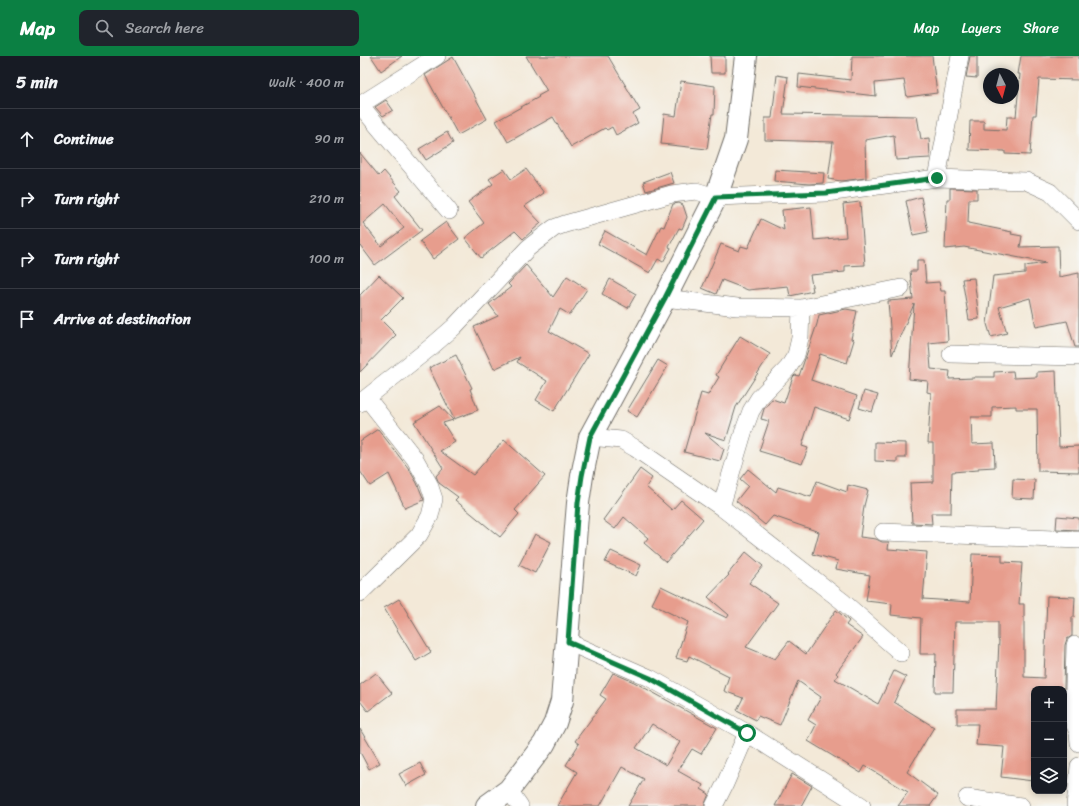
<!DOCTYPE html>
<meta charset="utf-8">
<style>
body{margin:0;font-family:Sriracha,sans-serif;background:#20242c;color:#f1f3f6}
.controls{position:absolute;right:12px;bottom:12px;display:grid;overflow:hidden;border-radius:8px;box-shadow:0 2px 6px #0003}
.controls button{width:36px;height:36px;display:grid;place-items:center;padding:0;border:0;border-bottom:1px solid #363941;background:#171b24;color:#f1f3f6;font:20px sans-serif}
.compass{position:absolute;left:623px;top:12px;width:36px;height:36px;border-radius:50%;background:#171b24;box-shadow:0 2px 6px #0003;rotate:174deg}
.stop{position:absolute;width:12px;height:12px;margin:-9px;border:3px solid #0b8043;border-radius:50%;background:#fff}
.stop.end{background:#0b8043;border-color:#fff;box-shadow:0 1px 4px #0008}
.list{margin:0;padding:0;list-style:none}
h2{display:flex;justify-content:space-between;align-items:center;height:52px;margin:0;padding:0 16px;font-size:17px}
h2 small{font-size:13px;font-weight:400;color:#9ea1a6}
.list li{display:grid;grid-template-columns:26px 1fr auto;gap:12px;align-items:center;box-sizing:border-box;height:60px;padding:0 16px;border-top:1px solid #363941}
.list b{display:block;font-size:15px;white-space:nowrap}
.list em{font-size:13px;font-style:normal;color:#9ea1a6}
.icon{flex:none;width:22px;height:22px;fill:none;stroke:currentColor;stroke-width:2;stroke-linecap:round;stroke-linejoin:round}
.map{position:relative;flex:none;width:719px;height:750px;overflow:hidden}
header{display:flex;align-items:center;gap:24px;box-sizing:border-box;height:56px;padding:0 20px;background:#0b8043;color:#fff}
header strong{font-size:19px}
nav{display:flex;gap:22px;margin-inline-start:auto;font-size:14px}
.search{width:280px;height:36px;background:#20242c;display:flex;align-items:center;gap:10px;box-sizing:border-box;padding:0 14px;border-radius:8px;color:#9ea1a6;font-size:15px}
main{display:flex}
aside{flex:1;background:#171b24}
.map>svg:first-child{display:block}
</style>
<header>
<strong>Map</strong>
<div class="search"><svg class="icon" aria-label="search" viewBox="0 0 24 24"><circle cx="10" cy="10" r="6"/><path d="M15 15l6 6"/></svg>Search here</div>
<nav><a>Map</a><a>Layers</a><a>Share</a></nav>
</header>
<main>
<aside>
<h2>5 min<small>Walk · 400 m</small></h2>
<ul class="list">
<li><svg class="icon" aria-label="ahead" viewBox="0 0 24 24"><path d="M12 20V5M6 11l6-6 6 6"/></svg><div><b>Continue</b></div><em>90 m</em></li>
<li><svg class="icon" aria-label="right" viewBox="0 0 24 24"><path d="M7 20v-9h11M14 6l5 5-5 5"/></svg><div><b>Turn right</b></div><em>210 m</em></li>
<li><svg class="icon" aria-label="right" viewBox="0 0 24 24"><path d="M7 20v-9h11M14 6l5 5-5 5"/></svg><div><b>Turn right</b></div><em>100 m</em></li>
<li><svg class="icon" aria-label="arrive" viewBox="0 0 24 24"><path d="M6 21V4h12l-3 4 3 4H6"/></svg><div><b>Arrive at destination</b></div></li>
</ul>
</aside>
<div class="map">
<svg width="719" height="750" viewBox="0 0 719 750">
<rect width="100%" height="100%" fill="#f6f6f2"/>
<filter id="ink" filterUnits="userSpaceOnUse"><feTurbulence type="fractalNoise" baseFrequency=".025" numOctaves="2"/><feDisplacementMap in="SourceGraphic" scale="8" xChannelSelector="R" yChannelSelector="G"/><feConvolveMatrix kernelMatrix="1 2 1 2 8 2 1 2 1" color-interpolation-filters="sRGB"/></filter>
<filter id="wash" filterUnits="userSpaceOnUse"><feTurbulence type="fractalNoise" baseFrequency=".012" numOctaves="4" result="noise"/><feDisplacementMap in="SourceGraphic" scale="16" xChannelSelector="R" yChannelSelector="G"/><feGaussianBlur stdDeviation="0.9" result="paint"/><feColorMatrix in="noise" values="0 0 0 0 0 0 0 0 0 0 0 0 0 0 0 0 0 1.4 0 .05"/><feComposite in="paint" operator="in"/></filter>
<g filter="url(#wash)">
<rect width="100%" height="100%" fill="#f3e9d8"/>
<g id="blocks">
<path fill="#e79d8d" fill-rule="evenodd" d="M11,0h31l-21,15z
M166,0h82l32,54 -7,4 5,9 -22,12 -4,-8 -5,3 -2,-2 -34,19 -18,-30 -45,25 -12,-21 43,-24 -1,-1 9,-5z
M350,0h15v17h-14z
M492,0h80l5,37 -30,4 -3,-17 -29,3 1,13 -78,-9 1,-13 52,6z
M610,0h7v22l-11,-1z
M661,0h58v24l-40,-1 -3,36h-3l-3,40 -25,-1v-3l-36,-1 1,-29h14v8l22,1 1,-13h9l4,-43h-2z
M93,1l34,62 -29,16 -33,-60z
M417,19l11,2 -5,37 134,2 4,23 8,-1 1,20 -34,2 -2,-25 -29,5 1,38 -25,3 -13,-2 5,-37 -68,-2v-22h7z
M321,25l34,5 -1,28h-2l-5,35 -46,-5 3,-30 12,2z
M26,44l7,10 -10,6 -8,-9z
M87,76l6,11 -27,17 -7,-11z
M0,97l19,23 5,-5 17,20 -6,5 27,34 -47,35 -15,-20zM25,148l19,24 -23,18 -18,-23z
M144,113l7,10 15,-10 18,24 -19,13 16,17 -18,16 -8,-8 -34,27 -16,-20 19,-15 -16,-21 25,-18 -4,-5z
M415,114l49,3 -1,10 -14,1 -35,-3z
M310,116l4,11 -28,8 -3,-9z
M590,132l27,1v10h-8l-1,24 44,9 -1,2 11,2 -2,11 38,-1 1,31 20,-4v74h-4l-8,-26 -31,6 -6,-29 -31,9 8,26 -16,4 -4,-13 6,-48 32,-3v-7l21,-3 -82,-16 -19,2 2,-50h3z
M561,141l7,35 -15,3 -7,-34z
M500,146l5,63 -20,1v6l-35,3 3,16 -23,5 -2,-10 -40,4 -26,-10 -6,14 -14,-6 19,-44 18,7 2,-5 7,2 13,-29 23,11 -2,-20 29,-3 3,33 32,-3 -3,-33z
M319,147l4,2 4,12 -5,12 -3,-1 -10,19 2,1 -8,14 -5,-3 -8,14 -52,-29 7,-13 42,24 14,-29 3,1 9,-23z
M86,166l13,17 -26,20 -13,-18z
M557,204h7l2,23 13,-1 2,9h4l3,50 -19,2 2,26 19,2 -1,8 25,-1v-1h20v-5l19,-1 1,7 23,-1v-5l19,-1 3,76 20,-1v26l-41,-1 -1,-62h-21v-3l-24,1v10h-21l1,27 22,-1 1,24 -17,1v2l-26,2 -1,41h-20l1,11 -20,-1 -2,-40 23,-1v-39h-5l3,-50 -4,-1 1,-11 -19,-2 5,-75 -22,51 -4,-54 25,-2 -3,-28h7z
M166,209l27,32 14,-21 20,13 -17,26 -10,-6 -11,22 40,23 -35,57 -18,-11 11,-19 -30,-19 3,-5 -26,12 -20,-42 24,-11 -9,-12 22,-17 -3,-3z
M19,219l24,23 -22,22 15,15 -36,37v-77z
M614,222l5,41 -10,1 -7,-41z
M250,223l26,15 -8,14 -26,-14z
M486,253l11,2 -6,28 3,1 -7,23 -27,-9 -9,26 46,16 -8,23 -35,-12 -12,39 6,2 -6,16 -43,-13 10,-30 -8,-2 3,-10 8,-10 12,4 9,-26 2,-2 4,1 18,-52 2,-9z
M380,280l30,18 -34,53 -10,33 -21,-7 19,16 -4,12 -36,-9 17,-59 7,2 11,-18 -3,-2z
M96,299l16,33 -2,1 8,21 -24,9 -25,-51z
M298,304l10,6 -31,51 -10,-6z
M504,335l14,4 -6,17 -13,-4z
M80,350l13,14 -10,3 12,19 -15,9 33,24 31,-35 41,36 -30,34 4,4 -19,23 -45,-37 3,-3 -19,-14 -3,-7 7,-8 -29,-46z
M18,373l31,40 8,14 7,17 -19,8 -16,-34 -19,12 -10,-15v-30z
M515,386l31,1v15h-9v4l-22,-1z
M280,413l12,9 -6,9 26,23 9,-10 22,19 -37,43 -22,-19 4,-5 -24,-21 -9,12 -12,-9z
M388,413l28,23 2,-5 33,10 6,-16 30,11 1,-7 20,5 -4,16 -4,31 16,2 6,3h7l-1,7 39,3 -4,47 47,3 2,-48 30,1v7l20,1 -3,41h5v73l20,1 3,-82 28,1 -1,20h-2v19l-5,3 -2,6 -1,44h-30v77l-1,15 -32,-4 3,-30 -28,-2 2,-21h-21v-15h39l3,-69h-1v-18h-43l-2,70h-18l1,-38h-16l1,-36 -30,-3 1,-11 -26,-3 4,-26 -34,-6 2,-8 -25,-7 6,-22 -46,-16 -8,9 -29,-24 12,-15 -8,-7z
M653,423l22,1 -1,19 -22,-1z
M697,460l22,2v12l-23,-1z
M175,478l16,8 -16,31 -16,-8z
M251,495l30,14 -5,11 -31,-14z
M386,496l17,14 -14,17 29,20 -32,44 29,12 14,-18 17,13 30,-44 13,11 -3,4 17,12 -27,36 2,2 -3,4 43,25 16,-33 12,6 -12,25 40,25 -27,45 31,23 -8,11h-32l10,-14 -43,-26 -4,7 -53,-32 8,-16 -8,-5 13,-23 -23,-16 -18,44 -22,-9 -2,4 -19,-10 6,-12 -19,-7 5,-15 -40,-20 -2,5 -11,-3 12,-36 -36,-18 9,-18 66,32 2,-3 -21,-18 21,-22 -1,-1z
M39,543l32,53 -15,9 -32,-53z
M16,617l16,20 -24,18 -8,-10v-16z
M253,617l21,9 83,46 -16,26 -9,-5 -14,22 25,14 -2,4 8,5 -5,12h-76l16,-27 -22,-12 -22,39h-43l20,-34 -11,-7 13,-21 -4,-3 31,-42 -6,-4zM292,668l28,18 -14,23 -30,-17z
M0,673l20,34 -11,6 -9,-17z
M60,707l6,12 -20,11 -7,-12z
M432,718l20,12 -11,20h-26z"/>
</g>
</g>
<g filter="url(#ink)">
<use href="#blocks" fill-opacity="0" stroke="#716e68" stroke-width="1"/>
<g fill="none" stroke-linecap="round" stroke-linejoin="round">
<defs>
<path id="minor" d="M0,49l89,106
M0,49l77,-49
M577,122l23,-122
M305,242l72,9 64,1 100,-20
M591,298l128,3
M0,347l71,-56 23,-20 74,-79 26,-20 11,-4 107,-30 24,-3 20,6 110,-4 111,-15 89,3 24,11 29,29
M230,381l31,3 14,8 86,59 121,94 59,52
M361,451l23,-77 7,-19 8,-13 29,-30 8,-13 4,-17 1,-30
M523,476l196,8
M0,537l59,-58 11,-19 4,-17 -5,-15 -14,-25 -48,-61
M208,586l82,36 97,55 115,73
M715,589l-2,75 5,13 1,10
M149,734l11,16
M607,742l54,8
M354,750l11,-22 22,-51
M715,750l4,-40"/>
<path id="tertiary" d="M127,750l22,-16 35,-46 11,-21 7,-22 16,-198 4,-27 8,-39 75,-139 51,-101 20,-58 10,-83"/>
</defs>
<use href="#minor" stroke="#716e68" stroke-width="18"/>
<use href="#tertiary" stroke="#716e68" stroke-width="24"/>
<use href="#minor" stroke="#fff" stroke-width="17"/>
<use href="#tertiary" stroke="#fff" stroke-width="22"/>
</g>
</g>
<g fill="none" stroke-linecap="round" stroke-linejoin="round" filter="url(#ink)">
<path stroke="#0b8043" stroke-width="5" d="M387,677l-97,-55 -82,-36 10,-139 4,-27 8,-39 75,-139 51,-101 110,-4 111,-15"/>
</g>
</svg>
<div class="controls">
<button>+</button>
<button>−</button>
<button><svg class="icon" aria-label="layers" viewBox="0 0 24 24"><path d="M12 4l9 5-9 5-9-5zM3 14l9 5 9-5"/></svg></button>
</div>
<svg class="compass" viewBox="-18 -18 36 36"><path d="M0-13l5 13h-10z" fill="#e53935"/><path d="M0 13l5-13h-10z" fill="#9ea1a6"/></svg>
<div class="stop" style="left:387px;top:677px"></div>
<div class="stop end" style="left:577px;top:122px"></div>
</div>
</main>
